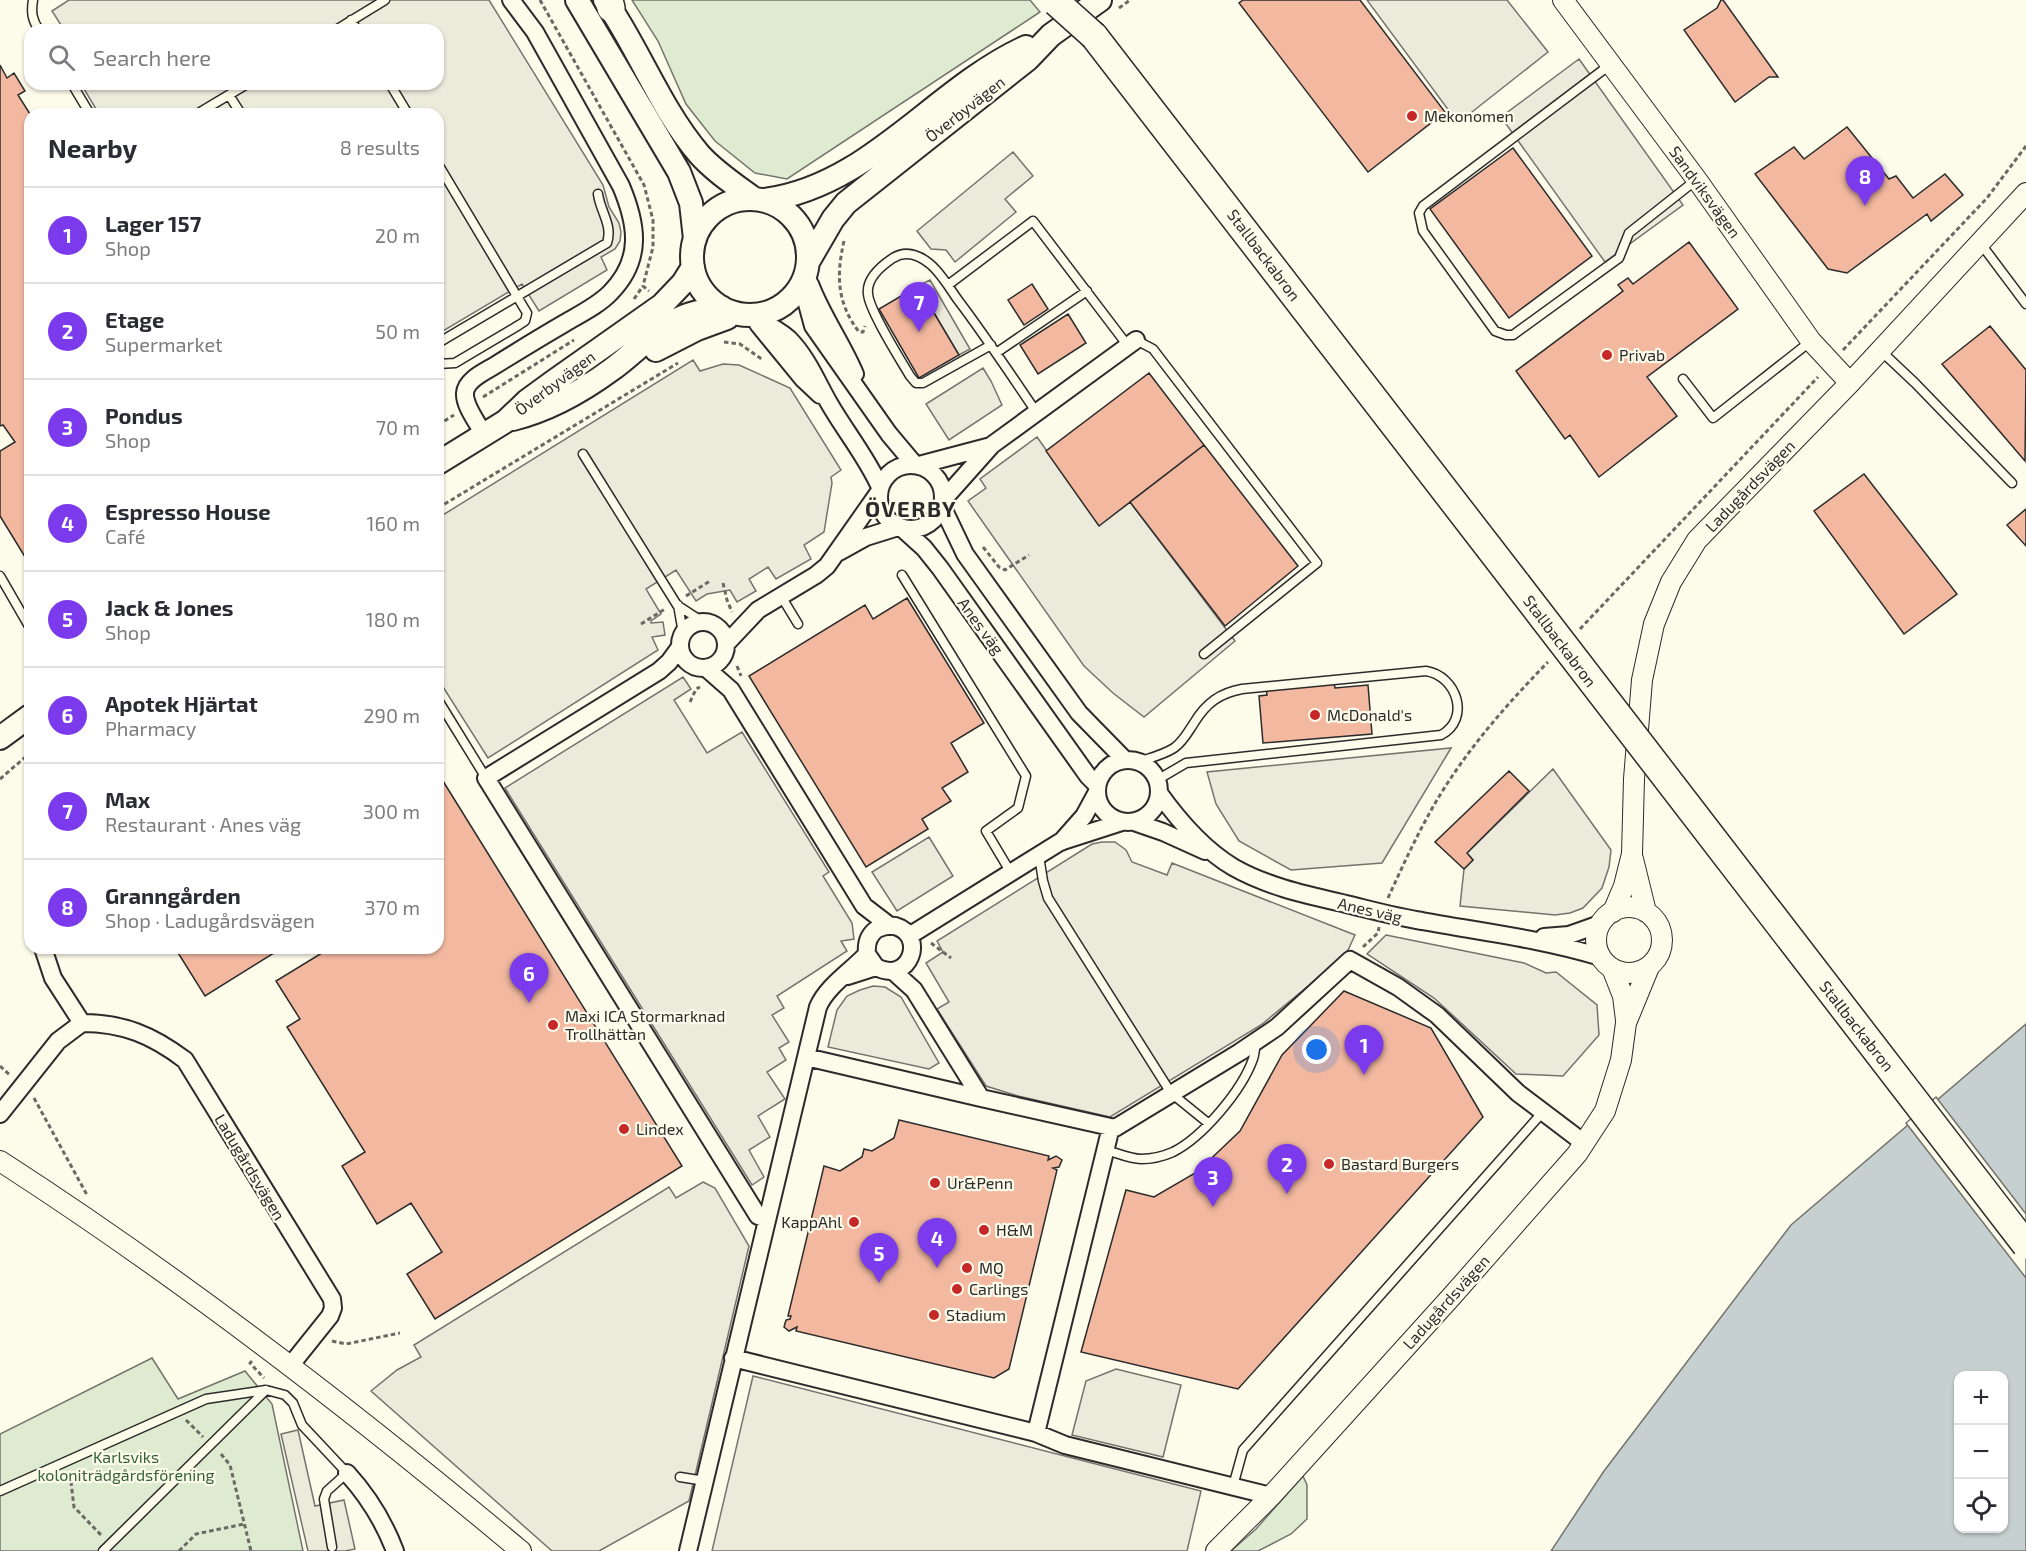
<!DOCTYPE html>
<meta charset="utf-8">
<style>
body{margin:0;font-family:"Exo 2",sans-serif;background:#f2f2f3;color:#2b2b33}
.controls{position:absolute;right:18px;bottom:18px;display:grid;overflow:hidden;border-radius:12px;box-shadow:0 2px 4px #0004}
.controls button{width:54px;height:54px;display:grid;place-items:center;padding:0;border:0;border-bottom:2px solid #e1e1e2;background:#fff;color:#2b2b33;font:30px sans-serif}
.you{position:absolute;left:1317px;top:1050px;width:21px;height:21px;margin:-15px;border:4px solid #fff;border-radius:50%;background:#1a73e8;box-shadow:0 0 0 9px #1a73e833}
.badge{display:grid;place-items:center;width:39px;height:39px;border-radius:50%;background:#7c3aed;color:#fff;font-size:20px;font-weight:700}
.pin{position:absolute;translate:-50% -50px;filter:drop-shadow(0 2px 3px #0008)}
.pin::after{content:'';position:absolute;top:32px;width:21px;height:18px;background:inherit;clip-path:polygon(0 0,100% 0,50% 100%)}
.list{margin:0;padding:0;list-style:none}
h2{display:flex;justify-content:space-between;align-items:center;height:78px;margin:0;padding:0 24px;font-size:26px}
h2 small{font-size:20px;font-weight:400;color:#7c7c81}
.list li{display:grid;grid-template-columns:39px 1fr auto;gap:18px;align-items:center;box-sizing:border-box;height:96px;padding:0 24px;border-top:2px solid #e1e1e2}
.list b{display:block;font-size:22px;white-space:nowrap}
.list p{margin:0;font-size:20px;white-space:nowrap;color:#7c7c81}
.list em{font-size:20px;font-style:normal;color:#7c7c81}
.icon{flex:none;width:33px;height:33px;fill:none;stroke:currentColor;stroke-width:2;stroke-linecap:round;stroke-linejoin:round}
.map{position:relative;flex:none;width:2026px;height:1551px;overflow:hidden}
.search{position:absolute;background:#fff;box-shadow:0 2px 4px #0004;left:24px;top:24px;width:420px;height:66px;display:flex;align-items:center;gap:15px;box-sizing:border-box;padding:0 21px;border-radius:18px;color:#7c7c81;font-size:22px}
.panel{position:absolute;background:#fff;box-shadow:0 2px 4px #0004;left:24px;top:108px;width:420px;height:846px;border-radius:18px}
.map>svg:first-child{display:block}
</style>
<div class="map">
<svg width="2026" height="1551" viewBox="0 0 2026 1551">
<rect width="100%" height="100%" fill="#fdfbea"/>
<path fill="#deebd1" stroke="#74746e" stroke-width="1.5" d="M632,0h398l10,12 -253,167 -32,-6 -40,-32 -29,-37 -28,-63z
M152,1358l26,41 67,-28 27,33 31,147h-303v-117z
M1303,1476l4,9v34l-16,15 -33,17h-27l25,-22z"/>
<path fill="#eceadb" stroke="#74746e" stroke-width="1.5" d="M69,0h420l114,185 6,22 10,16 2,9 -1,9 -5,8 -14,8 6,13 -68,41 -17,-27 -84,50v-220h-339l-18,-30h357v-54h-378l3,-2 -11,-17z
M1367,0h140l41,52 -90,71z
M1579,59l104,146 -78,57 -104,-145z
M1013,152l20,24 -28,23 11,13 -61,50 -9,-12 -15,-1 -14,-18z
M930,280l40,69 -11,6 -41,-69z
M693,360l7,11 23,-7 16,1 51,23 51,82 -10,7 1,6 -8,49 -20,13 7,14 -35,20 -8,-12 -19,12 7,12 -19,11 -7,-12 -23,4 -11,7 -20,-31 -30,19 15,25 -10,7v2l12,-1 2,13 -13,2 6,13 -170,108 -50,-79v-161z
M983,368l8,13 11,24 -53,35 -23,-36z
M1037,437l62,88 31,-23 105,139 -91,76 -31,-24 -29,-27 -116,-165 18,-13 -6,-9z
M683,677l8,12 -17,11 33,53 35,-21 87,140 -6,4 29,47 2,16 -13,2 6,10 -70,45 7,12 -12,7 17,27 -10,6 7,12 -19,12 18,27 -27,17 12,21 -21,13 15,27 -12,8 -247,-397z
M1451,748l-69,115 -91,7 -52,-29 -23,-37 -9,-32z
M1553,769l58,81 -2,17 -7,21 -19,20 -13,5 -15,2 -95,-9 4,-37 9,-9 -6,-7z
M929,837l24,39 -56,35 -25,-39z
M1102,842h13l11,8 6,12 35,13 5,-12 183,72 -7,15 -13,14 -74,61 -151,92 -92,-21 -32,-10 -49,-77 12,-7 -23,-39 17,-11 -6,-11 155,-97z
M1386,935l138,28 22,10 10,-1 41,33 2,30 -36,41 -47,-2 -82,-76 -67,-44z
M873,986l12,1 16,10 38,66 -10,6 -101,-22 9,-37 10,-14 13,-6z
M703,1182l12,6 34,58 -60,255 -90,50h-47l-181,-160 26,-21 24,-13 -7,-12 255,-158 7,11z
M1116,1369l65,16 -18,72 -91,-22 14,-54z
M753,1376l448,115 -14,60h-475z
M298,1430l17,76 29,-6 11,49 -10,2h-37l-27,-117z"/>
<path fill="#c7d0d0" stroke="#74746e" stroke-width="1.5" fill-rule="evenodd" d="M2026,1024v527h-475l53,-80 187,-246zM1958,1376h46v152h-46z"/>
<path fill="#fdfbea" stroke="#74746e" stroke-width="1.5" d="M1936,1097l90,117v64l-120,-155z"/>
<path fill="#f2b8a0" stroke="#2b2b2b" stroke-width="1.5" d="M1243,0h117l85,112 -77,60 -129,-169z
M1721,0h2l55,77h-9l-34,25 -51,-72 33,-22z
M0,65l7,13 7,-5 11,18 -7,4 12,19v451l-30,-49v-65l15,-9 -12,-17 -3,1z
M1847,127l42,52 7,-3 17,22 32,-24 18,21 -32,26 -4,-7 -80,59 -19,-4 -73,-95 39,-27 10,12z
M1513,148l79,108 -83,62 -79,-109z
M1689,242l49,67 -91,68 30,39 -78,61 -29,-42 -5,4 -49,-68 107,-80 -5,-6 10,-7 5,6z
M1032,284l16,25 -24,16 -16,-25z
M918,286l41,69 -40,23 -40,-69z
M1068,314l18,29 -48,31 -18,-29z
M1990,326l36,44 -1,91 -83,-97z
M1149,373l55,72 -105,81 -53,-75z
M1204,445l94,121 -73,60 -95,-124z
M1864,474l93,120 -53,40 -90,-123z
M2026,509v37l-19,-21z
M907,598l77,125 -33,20 17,29 -26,16 9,13 -29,18 6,10 -62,38 -117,-191 116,-71 8,14z
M1334,683l1,5 33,-3 4,49 -109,9 -4,-47 8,-1 -1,-6z
M1509,771l20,20 -62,62 6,7 -9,9 -29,-27z
M438,773l244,393 -247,153 -28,-45 35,-22 -31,-49 -34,21 -35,-58 23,-14 -78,-125 13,-8 -24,-38 54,-33h108z
M175,948h107l-77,48z
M1344,991l87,37 52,89 -245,272 -157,-37 45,-162 28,7 43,-25 43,-41 42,-76z
M899,1120l150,36 -1,4 8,-4 6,4 -3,7 -6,1 4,2 -48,199 -15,9 -198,-47 1,-4 -8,4 -5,-4 2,-7 4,-1 1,-3h-3l36,-150 16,5 22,-14 2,-8 8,2 22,-13z"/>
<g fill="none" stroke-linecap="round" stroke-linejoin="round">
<defs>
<path id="service" d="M33,0c-2,12 -1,20 6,30
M351,20l6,10
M336,30l49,-30
M1611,64l-188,142 -4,7 4,18 72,100 11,4h7l106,-77 10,-25 67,-53
M72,84l18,30
M390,84l18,30
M229,95l12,19
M197,114l50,-30
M438,164l89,149 -2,8 -6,4 -64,38 -17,1
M1981,244l45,60
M948,285l85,-64 95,125
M1136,340l17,9 164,214 -113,91
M438,343l169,-100c6,-18 -7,-32 -9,-49
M991,345l-68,38h-7l-6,-7c-10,-17 -41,-66 -42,-82 -2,-16 13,-28 25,-36 13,-8 26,-3 37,6 11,9 20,25 28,36 28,37 53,75 79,113
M1880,350l35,33 97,100
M996,353l91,-62
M1683,379l30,39 98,-77
M583,454l94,151 26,17
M902,575l124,201 -8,32 -32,23 25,42
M0,576l30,52
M781,596l17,28
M678,605l5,28
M438,700l48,78
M1138,762c12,-4 25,-7 36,-14 9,-6 14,-16 20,-25 12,-20 26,-30 48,-34l184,-18c31,5 45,48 15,64l-255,28 -29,17
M1039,856l4,25 5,17 123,195 37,30
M1106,1150c11,3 24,9 35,9 10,0 23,-3 32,-7 30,-15 69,-62 80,-93 2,-6 2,-12 3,-18
M680,1477l25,4
M1233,1486l10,-36 299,-337
M0,1491l206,-92 60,-9 19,5 8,8 9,22 45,48 -20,18 -3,8 8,48
M103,1551l163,-161"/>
<path id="minor" d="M806,272v28l7,26 76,108 26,31
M810,284c12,32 32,59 45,90
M749,315c14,7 29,14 40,24 18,18 28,43 40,64 16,28 37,53 51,84
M758,324l45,55 17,16
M484,435c-6,-12 -20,-29 -19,-42 1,-13 19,-21 29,-27 24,-15 47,-29 71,-43 15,-9 34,-18 46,-31 32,-33 26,-68 10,-106l-86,-154 -24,-32
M879 497a32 32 0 1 1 64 0a32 32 0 1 1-64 0Z
M919,465l72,-19
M943,500l49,-55 144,-105
M942,506l23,48 114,159 46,47
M903,529l21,19 16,20 148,208 9,9
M839,552l27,-15 32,-10
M680 645a23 23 0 1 1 46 0a23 23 0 1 1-46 0Z
M726,644l32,-34 58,-35 11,-9 52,-74
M680,647l-11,15 -10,9 -173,107 272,438 9,3
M706,668l25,22 133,216 26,20
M1097 791a31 31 0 1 1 62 0a31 31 0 1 1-62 0Z
M1159,793c20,28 44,56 74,74 35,20 74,28 113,37 25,6 50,13 76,17 60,11 120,18 179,36
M1134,822l29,10 42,19
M1061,842l23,-26 13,-24
M909,936l151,-94 62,-20
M1544,937l25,-2 31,-11
M43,948l10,30 29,45c41,0 70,12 103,37l147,239 1,9 -3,8 -40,50
M893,971l21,19 67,108 134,30 125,-76 37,-25 73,-67 48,27 39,28 81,78 66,50
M848,976l28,-9c34,18 51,-32 19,-41 -6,-1 -12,0 -18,3 -9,6 -11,15 -10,25l9,13
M806,1057l175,41
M0,1114l58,-73 24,-18
M733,1358l303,75 29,12 206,51
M1036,1433l75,-306
M347,1473c21,23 37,49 48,78
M688,1551l130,-544c9,-21 33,-36 49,-53"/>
<path id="tertiary" d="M1563,0l134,180 114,161 39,42
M1633,859l13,53
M1596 940a33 33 0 1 1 66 0a33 33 0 1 1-66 0Z
M1613,912l11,-26 8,-32 2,-75 8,-99 12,-56 17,-42 26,-42 153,-157 176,-190
M1612,968l11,28 3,24
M0,1161c183,118 355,251 521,390
M1216,1551l55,-55 181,-200 125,-142 28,-43 16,-51 5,-37 23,-56"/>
<path id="secondary" d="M577,0l102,172 12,31 4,36
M605,0c34,49 55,108 94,154 15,17 36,31 54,44
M692 257a58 58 0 1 1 116 0a58 58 0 1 1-116 0Z
M765,200c105,-14 169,-111 261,-153
M808,262l25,-43 13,-16 182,-144 23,-24 49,-35
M656,350l41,-21 30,-11
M513,419c36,-9 68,-27 98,-49 24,-17 46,-43 74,-54 12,-5 24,-6 36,-9
M438,463l68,-42 21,-20 26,-19 109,-77 21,-22 10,-16
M0,738l30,-22"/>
<path id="trunk" d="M609,0l2,8
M1094,36l423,548"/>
</defs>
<use href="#service" stroke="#2b2b2b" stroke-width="11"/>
<use href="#minor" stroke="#2b2b2b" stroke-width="20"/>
<use href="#tertiary" stroke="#2b2b2b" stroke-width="22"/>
<use href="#secondary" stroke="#2b2b2b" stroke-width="26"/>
<use href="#trunk" stroke="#2b2b2b" stroke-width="30"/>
<path stroke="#6a6964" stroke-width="3" stroke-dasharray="4.5 3" stroke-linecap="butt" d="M540,0l104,185 9,35v27l-10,39 6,5
M1119,8l11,-8
M844,241c-8,35 -7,62 15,91h4l2,-6
M634,299l9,-13
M724,342l16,2 23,16
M1843,350l144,-152 39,-52
M483,397l91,-57
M438,425l16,-10
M438,508l240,-145
M983,547l16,20 6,3 24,-15
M723,583l4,17 5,12
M686,596l24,-15
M641,624l24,-15
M1580,629l238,-252
M737,666l4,10
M690,702l6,-13 4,-2
M0,779l30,-26
M1388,898c16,-35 32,-70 52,-103 30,-49 68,-92 108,-133
M931,943l20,15
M1363,947l15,-14 1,-6
M0,1066l10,9
M34,1098l53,97
M332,1341l14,3 54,-11
M252,1361l-2,2 14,15
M186,1420l17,17
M221,1454l9,11 21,86
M70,1474l4,33 28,29
M179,1551l17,-17 48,-10"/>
<use href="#service" stroke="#fdfbea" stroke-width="8"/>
<use href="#minor" stroke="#fdfbea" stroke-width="16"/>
<use href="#tertiary" stroke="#fdfbea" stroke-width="20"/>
<use href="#secondary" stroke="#fdfbea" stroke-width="22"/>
<use href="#trunk" stroke="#fdfbea" stroke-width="27"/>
<defs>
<path id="trunk-bridge" d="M1056,2l38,34
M1517,584l509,661"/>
</defs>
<use href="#trunk-bridge" stroke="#2b2b2b" stroke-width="30" stroke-linecap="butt"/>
<use href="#trunk-bridge" stroke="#fdfbea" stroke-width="27"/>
</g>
<g fill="#c62828" stroke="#fdfbea" stroke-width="2">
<circle cx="1412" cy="116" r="6"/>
<circle cx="1607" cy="355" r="6"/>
<circle cx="1315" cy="715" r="6"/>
<circle cx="553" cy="1025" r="6"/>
<circle cx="624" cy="1129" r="6"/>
<circle cx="1329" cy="1164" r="6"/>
<circle cx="935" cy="1183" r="6"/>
<circle cx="854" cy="1222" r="6"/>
<circle cx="984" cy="1230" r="6"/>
<circle cx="967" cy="1268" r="6"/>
<circle cx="957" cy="1289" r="6"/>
<circle cx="934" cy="1315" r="6"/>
</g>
<g text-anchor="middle" stroke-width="4.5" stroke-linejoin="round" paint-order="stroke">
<g font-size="16" fill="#2b2b2b" stroke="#fdfbea">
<text transform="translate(965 109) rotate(-38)" y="6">Överbyvägen</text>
<text transform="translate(1705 192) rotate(54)" y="6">Sandviksvägen</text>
<text transform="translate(1264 255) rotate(53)" y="6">Stallbackabron</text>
<text transform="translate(555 383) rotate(-37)" y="6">Överbyvägen</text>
<text transform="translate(1750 486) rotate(-46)" y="6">Ladugårdsvägen</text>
<text transform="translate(981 626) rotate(54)" y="6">Anes väg</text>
<text transform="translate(1560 641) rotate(53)" y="6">Stallbackabron</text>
<text transform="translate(1370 910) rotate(13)" y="6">Anes väg</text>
<text transform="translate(1857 1026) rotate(52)" y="6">Stallbackabron</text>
<text transform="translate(250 1167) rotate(59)" y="6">Ladugårdsvägen</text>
<text transform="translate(1446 1302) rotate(-48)" y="6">Ladugårdsvägen</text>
</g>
<g font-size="16" fill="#2b2b2b" stroke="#fdfbea" text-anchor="start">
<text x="1424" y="122">Mekonomen</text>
<text x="1619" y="361">Privab</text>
<text x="1327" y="721">McDonald's</text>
<text x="565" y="1022">Maxi ICA Stormarknad<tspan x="565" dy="18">Trollhättan</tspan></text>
<text x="636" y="1135">Lindex</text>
<text x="1341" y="1170">Bastard Burgers</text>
<text x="947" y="1189">Ur&amp;Penn</text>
<text x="842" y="1228" text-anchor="end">KappAhl</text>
<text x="996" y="1236">H&amp;M</text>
<text x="979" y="1274">MQ</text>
<text x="969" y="1295">Carlings</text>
<text x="946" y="1321">Stadium</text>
</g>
<g font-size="16" fill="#34623c" stroke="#fdfbea">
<text x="126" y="1463">Karlsviks<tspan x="126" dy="18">koloniträdgårdsförening</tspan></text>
</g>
<g font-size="22" font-weight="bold" letter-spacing="1.5" fill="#2b2b2b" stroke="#fdfbea">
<text x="911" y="517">ÖVERBY</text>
</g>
</g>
</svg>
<div class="controls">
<button>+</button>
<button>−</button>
<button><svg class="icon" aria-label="locate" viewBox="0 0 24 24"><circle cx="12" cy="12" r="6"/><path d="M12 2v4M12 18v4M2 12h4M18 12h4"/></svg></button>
</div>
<div class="you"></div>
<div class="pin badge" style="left:1364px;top:1075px">1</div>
<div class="pin badge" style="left:1287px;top:1194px">2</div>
<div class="pin badge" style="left:1213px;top:1207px">3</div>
<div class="pin badge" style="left:937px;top:1268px">4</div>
<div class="pin badge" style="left:879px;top:1283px">5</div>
<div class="pin badge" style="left:529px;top:1003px">6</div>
<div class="pin badge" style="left:919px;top:332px">7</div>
<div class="pin badge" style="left:1865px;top:206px">8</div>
<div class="search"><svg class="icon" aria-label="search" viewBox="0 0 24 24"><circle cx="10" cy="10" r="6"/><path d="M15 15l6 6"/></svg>Search here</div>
<section class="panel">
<h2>Nearby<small>8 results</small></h2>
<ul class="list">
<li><span class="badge">1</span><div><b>Lager 157</b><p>Shop</p></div><em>20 m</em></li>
<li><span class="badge">2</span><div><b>Etage</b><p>Supermarket</p></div><em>50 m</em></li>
<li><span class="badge">3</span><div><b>Pondus</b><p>Shop</p></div><em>70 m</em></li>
<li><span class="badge">4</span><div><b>Espresso House</b><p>Café</p></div><em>160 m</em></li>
<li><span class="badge">5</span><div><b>Jack &amp; Jones</b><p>Shop</p></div><em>180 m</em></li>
<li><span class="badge">6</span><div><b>Apotek Hjärtat</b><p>Pharmacy</p></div><em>290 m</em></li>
<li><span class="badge">7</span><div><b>Max</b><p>Restaurant · Anes väg</p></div><em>300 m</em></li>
<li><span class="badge">8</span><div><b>Granngården</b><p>Shop · Ladugårdsvägen</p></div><em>370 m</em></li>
</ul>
</section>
</div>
